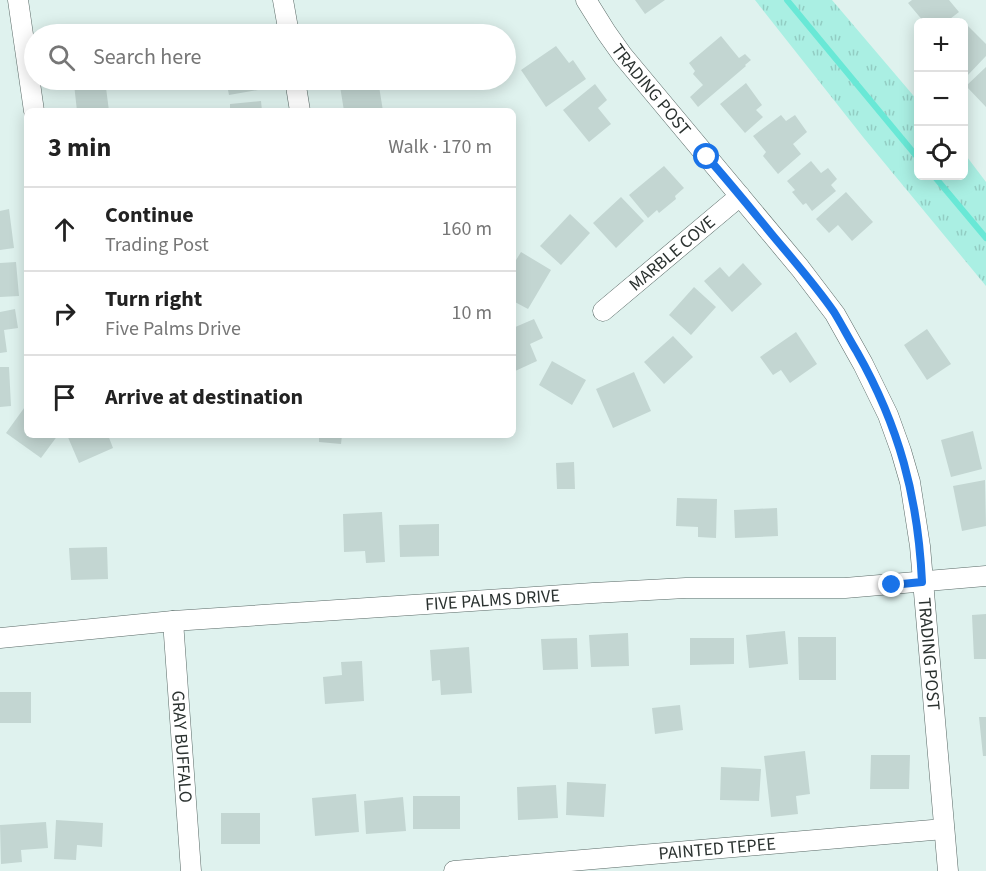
<!DOCTYPE html>
<meta charset="utf-8">
<style>
body{margin:0;font-family:"Source Sans 3",sans-serif;background:#f2f2f2;color:#222}
.controls{position:absolute;right:18px;top:18px;display:grid;overflow:hidden;border-radius:9px;box-shadow:0 3px 15px #0003}
.controls button{width:54px;height:54px;display:grid;place-items:center;padding:0;border:0;border-bottom:2px solid #e0e0e0;background:#fff;color:#222;font:30px sans-serif}
.stop{position:absolute;width:18px;height:18px;margin:-14px;border:4px solid #1a73e8;border-radius:50%;background:#fff}
.stop.end{background:#1a73e8;border-color:#fff;box-shadow:0 2px 6px #0008}
.list{margin:0;padding:0;list-style:none}
h2{display:flex;justify-content:space-between;align-items:center;height:78px;margin:0;padding:0 24px;font-size:26px}
h2 small{font-size:20px;font-weight:400;color:#767676}
.list li{display:grid;grid-template-columns:39px 1fr auto;gap:18px;align-items:center;box-sizing:border-box;height:84px;padding:0 24px;border-top:2px solid #e0e0e0}
.list b{display:block;font-size:22px;white-space:nowrap}
.list p{margin:0;font-size:20px;white-space:nowrap;color:#767676}
.list em{font-size:20px;font-style:normal;color:#767676}
.icon{flex:none;width:33px;height:33px;fill:none;stroke:currentColor;stroke-width:2;stroke-linecap:round;stroke-linejoin:round}
.map{position:relative;flex:none;width:986px;height:871px;overflow:hidden}
.search{position:absolute;background:#fff;box-shadow:0 3px 15px #0003;left:24px;top:24px;width:492px;height:66px;display:flex;align-items:center;gap:15px;box-sizing:border-box;padding:0 21px;border-radius:33px;color:#767676;font-size:22px}
.panel{position:absolute;background:#fff;box-shadow:0 3px 15px #0003;left:24px;top:108px;width:492px;height:330px;border-radius:9px}
.map>svg:first-child{display:block}
</style>
<div class="map">
<svg width="986" height="871" viewBox="0 0 986 871">
<defs>
<pattern id="grass-tufts" width="24" height="20" patternUnits="userSpaceOnUse" patternTransform="scale(1.5)"><rect width="24" height="20" fill="#aaefe3"/><path d="M3 7l-1-3M5 7V3M7 7l1-3M15 17l-1-3M17 17v-4M19 17l1-3" fill="none" stroke="#92cdc3"/></pattern>
</defs>
<rect width="100%" height="100%" fill="#dff2ee"/>
<path fill="url(#grass-tufts)" d="M755,0h77l86,101v75h46v-23l22,29v104l-123,-149z"/>
<g fill="none" stroke-linecap="round" stroke-linejoin="round">
<path stroke="#69e8d6" stroke-width="6" d="M787,0l131,158
M934,176l52,62"/>
</g>
<path fill="#c3d6d2" d="M635,0h30l-20,14z
M912,0h37l10,12 -13,10h-22l-16,-19z
M960,18l26,26v12l-19,20 -3,-3v-51h-8z
M721,36l18,22 6,-4 6,6 -6,5 1,1 -48,41 -8,-10 13,-12 -10,-11 2,-3 -6,-8z
M556,46l13,17 4,-3 13,19 -40,28 -25,-37z
M986,67v40l-20,-21z
M105,80l4,31h-32l-3,-27z
M226,80h30l2,10 -29,5z
M339,80h39l5,31h-39z
M746,83l16,22 -6,5 7,7 -18,16 -25,-29z
M595,84l12,16 -9,8 13,16 -22,18 -26,-32z
M261,101l1,10h-32v-7z
M781,115l5,6 9,-6 12,17 -14,12 8,10 -23,20 -15,-18 3,-4 -13,-16z
M811,161l10,12 7,-5 9,11 -6,6 5,6 -24,20 -6,-8 -3,2 -11,-13 3,-2 -8,-9z
M664,166l20,22 -9,8 1,3 -17,14 -2,-3 -9,8 -19,-23z
M846,192l27,30 -21,19 -14,-16 -9,8 -13,-14z
M621,197l23,24 -28,27 -23,-25z
M9,209l5,39 -14,2v-39z
M570,214l20,19 -29,32 -21,-19z
M521,252l30,18 -23,39 -15,-8v-36z
M16,262l3,34 -19,1v-34z
M743,263l19,21 -30,28 -28,-31 16,-14 9,10z
M694,287l22,20 -25,28 -22,-20z
M15,309l3,19 -14,2 3,22 -7,1v-41z
M534,319l9,19 -13,6 7,17 -24,11v-44z
M927,329l24,35 -24,16 -23,-35z
M796,332l21,32 -27,19 -9,-13 -8,5 -13,-18z
M673,336l20,21 -29,27 -20,-22z
M552,361l34,19 -14,25 -33,-20z
M0,367h9l2,39 -11,1z
M634,372l17,39 -38,17 -17,-39z
M27,404v31h31l-17,23 -35,-25z
M973,431l9,38 -31,8 -10,-37z
M67,435h41l5,13 -34,15z
M319,435h23l-1,9 -22,-2z
M574,462l1,27h-18l-1,-26z
M985,480l1,46 -24,5 -9,-45z
M677,498l40,1 -1,39 -18,-1v-10l-22,-1z
M777,508l1,28 -43,2 -1,-28z
M382,512l3,50 -19,1 -1,-12 -21,1 -1,-38z
M439,524v32l-39,1 -1,-32z
M107,547l1,32 -37,1 -2,-32z
M986,614v45h-12l-2,-44z
M785,631l3,33 -39,4 -3,-33z
M628,633l1,33 -38,1 -2,-32z
M798,637h38v43h-37z
M577,638l1,31 -35,1 -2,-31z
M690,638h44v26l-44,1z
M469,647l3,46 -31,2 -1,-15 -8,1 -2,-31z
M362,661l2,40 -39,3 -2,-27 19,-2 -1,-13z
M0,692h31v31h-31z
M680,705l3,25 -28,4 -3,-26z
M979,717h7v39h-3z
M805,751l5,43 -14,2 2,18 -27,3 -7,-61z
M871,755h39l-1,34h-39z
M721,767l40,2 -2,32 -39,-1z
M567,782l39,2 -2,33 -38,-2z
M556,785l2,33 -40,2 -1,-33z
M356,794l3,38 -44,4 -3,-38z
M413,796h47v33h-47z
M403,797l3,34 -40,3 -2,-33z
M221,813h39v31h-39z
M56,820l47,3 -1,24 -25,-2 -1,15 -22,-1z
M46,822l2,26 -27,2 1,12 -21,2 -1,-39z"/>
<g fill="none" stroke-linecap="round" stroke-linejoin="round">
<defs>
<g id="minor">
<path d="M18,0l16,111"/>
<path d="M283,0l6,34"/>
<path id="s1" d="M586,0l20,32 17,24 177,212 35,46 28,50 25,51 13,36 9,31 10,64 28,325"/>
<path d="M295,80l5,31"/>
<path id="s2" d="M603,311l137,-115"/>
<path id="s3" d="M173,621l18,250"/>
<path id="s4" d="M0,638l173,-17 420,-28 93,-5h159l141,-12"/>
<path id="s5" d="M454,871l490,-42"/>
</g>
</defs>
<use href="#minor" stroke="#596966" stroke-width="21"/>
<use href="#minor" stroke="#fff" stroke-width="20"/>
</g>
<g fill="none" stroke-linecap="round" stroke-linejoin="round">
<path stroke="#1a73e8" stroke-width="8" d="M707,157c23,26 45,53 67,80 21,25 42,49 60,75 8,13 15,27 23,40 42,74 61,145 65,230l-30,3"/>
</g>
<g text-anchor="middle" stroke-width="6" stroke-linejoin="round" paint-order="stroke">
<g font-size="18" fill="#2b3230" stroke="#dff2ee">
<text dy="6" stroke="none"><textPath href="#s1" startOffset="111">TRADING POST</textPath></text>
<text dy="6" stroke="none"><textPath href="#s2" startOffset="90">MARBLE COVE</textPath></text>
<text dy="6" stroke="none"><textPath href="#s4" startOffset="494">FIVE PALMS DRIVE</textPath></text>
<text dy="6" stroke="none"><textPath href="#s1" startOffset="759">TRADING POST</textPath></text>
<text dy="6" stroke="none"><textPath href="#s3" startOffset="126">GRAY BUFFALO</textPath></text>
<text dy="6" stroke="none"><textPath href="#s5" startOffset="264">PAINTED TEPEE</textPath></text>
</g>
</g>
</svg>
<div class="controls">
<button>+</button>
<button>−</button>
<button><svg class="icon" aria-label="locate" viewBox="0 0 24 24"><circle cx="12" cy="12" r="6"/><path d="M12 2v4M12 18v4M2 12h4M18 12h4"/></svg></button>
</div>
<div class="stop" style="left:707px;top:157px"></div>
<div class="stop end" style="left:892px;top:585px"></div>
<div class="search"><svg class="icon" aria-label="search" viewBox="0 0 24 24"><circle cx="10" cy="10" r="6"/><path d="M15 15l6 6"/></svg>Search here</div>
<section class="panel">
<h2>3 min<small>Walk · 170 m</small></h2>
<ul class="list">
<li><svg class="icon" aria-label="ahead" viewBox="0 0 24 24"><path d="M12 20V5M6 11l6-6 6 6"/></svg><div><b>Continue</b><p>Trading Post</p></div><em>160 m</em></li>
<li><svg class="icon" aria-label="right" viewBox="0 0 24 24"><path d="M7 20v-9h11M14 6l5 5-5 5"/></svg><div><b>Turn right</b><p>Five Palms Drive</p></div><em>10 m</em></li>
<li><svg class="icon" aria-label="arrive" viewBox="0 0 24 24"><path d="M6 21V4h12l-3 4 3 4H6"/></svg><div><b>Arrive at destination</b></div></li>
</ul>
</section>
</div>
